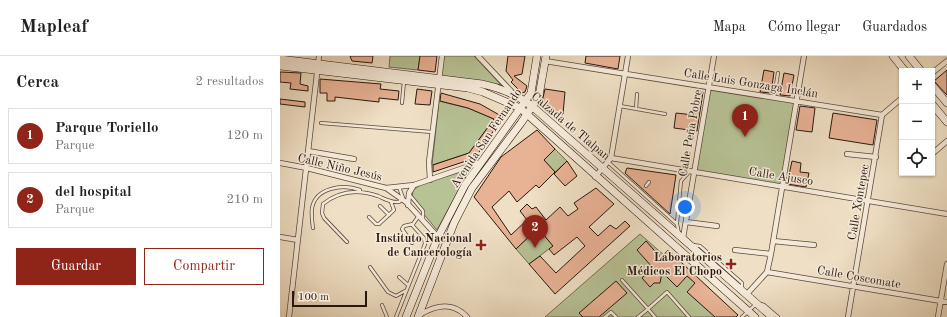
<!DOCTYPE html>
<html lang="es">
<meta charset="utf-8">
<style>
body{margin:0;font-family:"Old Standard TT",serif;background:#f6f6f6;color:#222}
.controls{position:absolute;right:12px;top:12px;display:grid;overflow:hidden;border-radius:0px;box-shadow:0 1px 3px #0004}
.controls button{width:36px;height:36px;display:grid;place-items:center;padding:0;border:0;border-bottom:1px solid #e0e0e0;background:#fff;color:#222;font:20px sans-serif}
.scale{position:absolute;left:12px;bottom:10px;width:75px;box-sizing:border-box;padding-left:4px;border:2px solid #29180f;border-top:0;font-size:11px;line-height:14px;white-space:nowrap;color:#29180f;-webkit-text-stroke:3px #f5ead9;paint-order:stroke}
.you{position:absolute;left:405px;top:151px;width:14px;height:14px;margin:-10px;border:3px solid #fff;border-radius:50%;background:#1a73e8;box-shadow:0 0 0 6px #1a73e833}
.badge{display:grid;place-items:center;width:26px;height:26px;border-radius:50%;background:#8f2418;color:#fff;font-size:13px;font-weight:700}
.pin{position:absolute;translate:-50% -33px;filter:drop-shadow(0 1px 2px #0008)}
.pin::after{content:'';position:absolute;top:21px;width:14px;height:12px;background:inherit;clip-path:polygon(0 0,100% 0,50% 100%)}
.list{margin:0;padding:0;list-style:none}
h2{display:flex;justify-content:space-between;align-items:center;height:52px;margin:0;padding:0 16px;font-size:17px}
h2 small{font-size:13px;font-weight:400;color:#767676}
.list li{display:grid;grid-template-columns:26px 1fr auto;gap:12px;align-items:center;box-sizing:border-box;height:56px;margin:0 8px 8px;padding:0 8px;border:1px solid #e0e0e0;border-radius:0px}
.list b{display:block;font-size:15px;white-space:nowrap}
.list p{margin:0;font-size:13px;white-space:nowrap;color:#767676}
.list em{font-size:13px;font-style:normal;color:#767676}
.actions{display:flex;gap:8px;padding:12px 16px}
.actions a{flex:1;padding:9px 0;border:1px solid #8f2418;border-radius:0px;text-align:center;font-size:14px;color:#8f2418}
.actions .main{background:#8f2418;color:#fff}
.icon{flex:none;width:22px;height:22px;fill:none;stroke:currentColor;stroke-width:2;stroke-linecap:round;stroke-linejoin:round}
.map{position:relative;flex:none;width:667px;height:261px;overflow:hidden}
header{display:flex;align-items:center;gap:24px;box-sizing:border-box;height:56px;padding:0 20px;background:#fff;border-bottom:1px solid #e0e0e0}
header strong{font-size:19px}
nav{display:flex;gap:22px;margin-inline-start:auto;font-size:14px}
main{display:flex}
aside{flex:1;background:#fff}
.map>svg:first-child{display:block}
</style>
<header>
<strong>Mapleaf</strong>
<nav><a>Mapa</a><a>Cómo llegar</a><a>Guardados</a></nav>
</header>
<main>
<aside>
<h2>Cerca<small>2 resultados</small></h2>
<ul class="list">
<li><span class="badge">1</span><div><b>Parque Toriello</b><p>Parque</p></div><em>120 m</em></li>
<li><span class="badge">2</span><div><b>del hospital</b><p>Parque</p></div><em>210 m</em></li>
</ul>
<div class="actions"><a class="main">Guardar</a><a>Compartir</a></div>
</aside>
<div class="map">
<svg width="667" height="261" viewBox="0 0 667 261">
<rect width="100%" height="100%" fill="#efdfc4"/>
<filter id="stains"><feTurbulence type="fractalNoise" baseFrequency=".005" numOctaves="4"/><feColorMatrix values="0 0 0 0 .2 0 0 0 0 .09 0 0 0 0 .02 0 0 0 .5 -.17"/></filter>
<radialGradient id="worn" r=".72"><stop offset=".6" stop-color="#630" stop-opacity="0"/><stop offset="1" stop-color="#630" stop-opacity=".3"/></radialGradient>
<path fill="#b7c295" stroke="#706d52" d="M110,0h30l-2,14 -29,-3z
M164,0h30l27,29 -60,-8z
M428,31l89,13 -15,87 -88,-14z
M159,45l29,7 26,11 -25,34 -37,12z
M275,93l12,12 -12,11 -11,-12z
M190,113l-33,61 -25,-30 1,-10 9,-6z
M258,172l15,18 -24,18 -13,-15z
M360,178l94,83h-189z"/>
<path fill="#e8b295" stroke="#29180f" d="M70,0h23l-1,7 -20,-2z
M140,0h17l-2,16 -17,-2z
M228,0h17l-3,18 -8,2 13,10 -2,6 -3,1 -11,-11 2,-2 -7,-9z
M306,0h34l-2,13 -33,-6z
M484,14l10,2 -3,21 -11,-1z
M667,14v25l-13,-14z
M0,16l21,1 -1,11 8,2v5l-18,-2 1,-6 -11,-1z
M504,17l10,2 -4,21 -10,-1z
M40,23l61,5 -1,5 19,2 -1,9 -19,-2v4l-44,-5v4h-8v-8h-7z
M137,33l15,2 -2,14 -15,-1z
M265,33l20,3 -2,22 -8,-1 -13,-11z
M417,35l6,1 -6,39 -23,-3 2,-15 18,2z
M161,37l39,11 23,13 -28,41 -42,14v-7l36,-12 25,-34 -26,-11 -28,-7z
M0,43l25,3v5l-25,-3z
M520,50l15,2 -3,24 -16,-2z
M553,57l44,7 -4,25 -44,-7z
M257,74l18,19 -11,11 11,12 -16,16 -3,-3 -19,17 -8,-11 -17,16 19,28 16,-15 -7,-9 7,-7 5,5 4,-2 10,13 14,-13 8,9 10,-7 -4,-6 22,-15 18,16 -25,23 9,9 12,-11 6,4 9,-8 5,5 -75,68 -26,-30 11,-8 16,17 29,-27 -8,-9 -23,18 -5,-6 4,-3 -15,-18 -22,21 -42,-52 27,-40z
M287,105l10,15 -12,10 -11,-12z
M512,105l9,2 -1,9 9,1 -3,14 -19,-3z
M347,112l49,7 -6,39 -45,-41z
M366,185l15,17 7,-8 70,65 -2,2h-21l-28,-25 8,-9 -8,-7 -10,11 -15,-15 -2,11h-6l-4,4 -8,-9 11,-10 -16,-18z
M336,225l11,12 -28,24h-16l-4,-4z"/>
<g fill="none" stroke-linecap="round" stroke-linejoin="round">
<defs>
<path id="lane" d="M494,41l4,-24
M122,47l2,-22
M340,50l45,8
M356,53l1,-15
M41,67l111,9
M328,106l69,62 2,10
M366,130l3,-4
M129,138l14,17v9
M100,150l9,9
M89,161l7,7h3l15,-14 -3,-8
M397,167l4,-42 8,-9
M33,172c-1,-7 -2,-13 -1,-20 4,-21 31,-24 48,-18
M67,186l-23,-24 -2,-5 1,-9c17,-14 35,-15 55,-8 7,3 13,7 21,6l4,-4 -4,-11
M132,187l-10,-14 2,-3 9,-2
M413,189l7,1 42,37v6
M90,211l18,25 8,4 9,-5
M119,221l9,8
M342,224l26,29 -10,8
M481,248l3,1 14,12
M102,249l5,12
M116,261l29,-73 -1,-6 -11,-12v-2l5,-7
M325,261l6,-5 5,5
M375,261l-7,-8 19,-17 22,25
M462,261l14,-13"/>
<path id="street" d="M198,0l33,35
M265,5l337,54
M652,17l15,-12
M28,95l46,8
M567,98l29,3
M652,98l15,-13
M331,102l336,56
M0,107l27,5 79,20 28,-3 64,-22 3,1
M315,121l16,-19 17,-102
M150,124l-1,-18 13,-106
M106,132l20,14 32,35 9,4
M128,149l1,-12 5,-8
M406,166l31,4
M0,181l18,3
M403,182l31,-182
M493,185l41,4
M455,194l36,4
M487,216l180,30
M467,238l20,-22 4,-18 33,-198
M139,259c17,-10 34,-14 48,2
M9,261l30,-261
M568,261l34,-202 20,-17
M658,261l9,-53"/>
<path id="secondary" d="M613,0l12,15
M629,0l12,15
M0,3l202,25c19,4 36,11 51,23l239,210
M0,10l188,22 15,4 37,16 235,209
M652,29l15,18
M652,48l15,18
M126,261l32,-80 27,-52 66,-92 6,-37
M138,261l36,-94 18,-35 49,-65 18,-27 7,-40"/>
</defs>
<use href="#lane" stroke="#5a4a3c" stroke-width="4"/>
<use href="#street" stroke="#5a4a3c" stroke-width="6"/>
<use href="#secondary" stroke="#29180f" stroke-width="8"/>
<use href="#lane" stroke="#f5ead9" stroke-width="2.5"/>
<use href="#street" stroke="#f5ead9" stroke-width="4.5"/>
<use href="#secondary" stroke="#f5ead9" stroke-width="7"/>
</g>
<g fill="#8f2418" stroke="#f5ead9" stroke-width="1.5">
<path d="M199 183h4v4h4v4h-4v4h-4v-4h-4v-4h4z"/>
<path d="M449 202h4v4h4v4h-4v4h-4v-4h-4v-4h4z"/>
</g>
<g text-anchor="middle" stroke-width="3" stroke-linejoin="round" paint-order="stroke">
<g font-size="12" fill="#29180f" stroke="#f5ead9">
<text transform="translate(471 27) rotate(9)" y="4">Calle Luis Gonzaga Inclán</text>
<text transform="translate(291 70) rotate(40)" y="4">Calzada de Tlalpan</text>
<text transform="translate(410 77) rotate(-80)" y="4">Calle Peña Pobre</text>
<text transform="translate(206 82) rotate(-56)" y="4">Avenida San Fernando</text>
<text transform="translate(60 111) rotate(13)" y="4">Calle Niño Jesús</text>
<text transform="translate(501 120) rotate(9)" y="4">Calle Ajusco</text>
<text transform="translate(578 146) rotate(-80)" y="4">Calle Xontepec</text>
<text transform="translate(579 221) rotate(10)" y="4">Calle Coscomate</text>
</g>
<g font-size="12" font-weight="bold" fill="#29180f" stroke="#f5ead9" text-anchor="end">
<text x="192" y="186">Instituto Nacional<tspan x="192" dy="14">de Cancerología</tspan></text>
<text x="442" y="205">Laboratorios<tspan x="442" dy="14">Médicos El Chopo</tspan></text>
</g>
</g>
<rect width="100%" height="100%" filter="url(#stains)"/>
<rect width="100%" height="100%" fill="url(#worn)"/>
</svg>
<div class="controls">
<button>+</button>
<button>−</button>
<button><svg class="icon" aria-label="locate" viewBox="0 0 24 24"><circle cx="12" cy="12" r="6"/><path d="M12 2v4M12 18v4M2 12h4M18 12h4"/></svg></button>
</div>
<div class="scale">100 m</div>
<div class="you"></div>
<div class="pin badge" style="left:465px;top:81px">1</div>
<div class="pin badge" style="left:255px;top:192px">2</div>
</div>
</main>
